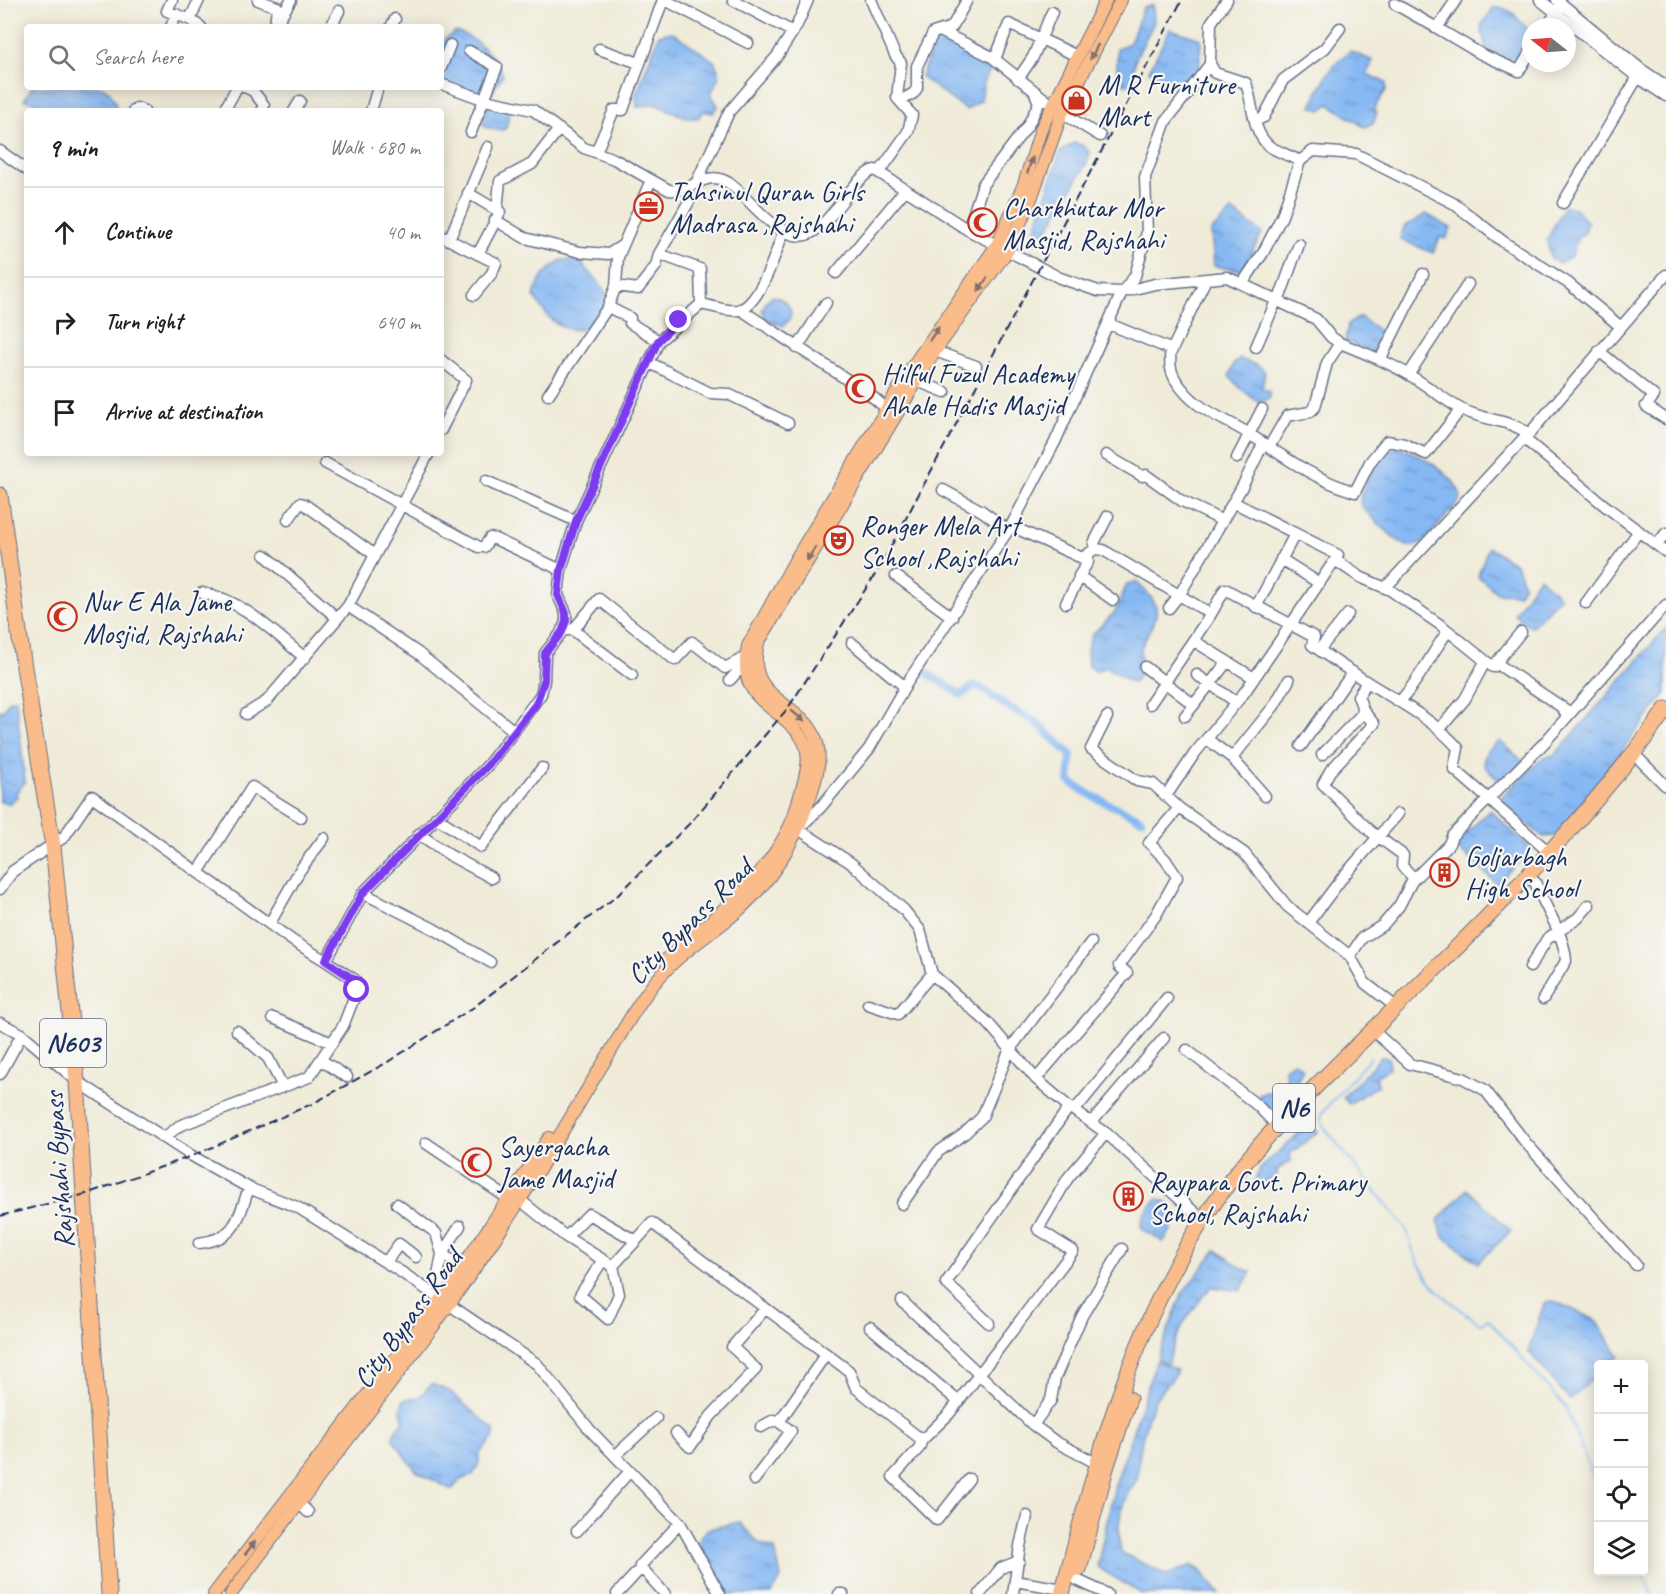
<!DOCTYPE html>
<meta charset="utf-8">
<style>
body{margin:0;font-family:Caveat,sans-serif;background:#f2f2f2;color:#222}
.controls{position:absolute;right:18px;bottom:18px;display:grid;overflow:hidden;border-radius:6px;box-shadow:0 3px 15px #0003}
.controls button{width:54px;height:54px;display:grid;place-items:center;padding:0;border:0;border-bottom:2px solid #e0e0e0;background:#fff;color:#222;font:30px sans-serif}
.compass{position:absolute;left:1522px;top:18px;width:54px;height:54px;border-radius:50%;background:#fff;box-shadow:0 3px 15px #0003;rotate:287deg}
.stop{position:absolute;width:18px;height:18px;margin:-14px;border:4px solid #7c3aed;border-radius:50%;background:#fff}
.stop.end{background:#7c3aed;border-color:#fff;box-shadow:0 2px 6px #0008}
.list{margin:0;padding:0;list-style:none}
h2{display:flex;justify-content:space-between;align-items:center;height:78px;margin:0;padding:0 24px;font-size:26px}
h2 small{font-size:20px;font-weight:400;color:#767676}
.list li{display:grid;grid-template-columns:39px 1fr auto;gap:18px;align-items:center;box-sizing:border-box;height:90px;padding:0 24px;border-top:2px solid #e0e0e0}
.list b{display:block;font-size:22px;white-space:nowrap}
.list em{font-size:20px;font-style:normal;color:#767676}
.icon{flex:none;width:33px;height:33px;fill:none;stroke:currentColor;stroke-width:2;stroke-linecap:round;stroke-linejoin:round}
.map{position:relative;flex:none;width:1666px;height:1594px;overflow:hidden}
.search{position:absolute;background:#fff;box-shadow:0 3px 15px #0003;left:24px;top:24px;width:420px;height:66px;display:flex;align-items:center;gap:15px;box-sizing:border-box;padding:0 21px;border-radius:6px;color:#767676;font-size:22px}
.panel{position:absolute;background:#fff;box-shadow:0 3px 15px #0003;left:24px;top:108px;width:420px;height:348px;border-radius:6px}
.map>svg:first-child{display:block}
</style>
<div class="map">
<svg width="1666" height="1594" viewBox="0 0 1666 1594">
<defs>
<pattern id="water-ripples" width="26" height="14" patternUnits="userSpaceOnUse" patternTransform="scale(1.5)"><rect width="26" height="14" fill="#86b8f3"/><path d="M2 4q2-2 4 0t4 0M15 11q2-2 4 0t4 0" fill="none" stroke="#6d96c8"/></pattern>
</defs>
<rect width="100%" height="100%" fill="#f6f6f2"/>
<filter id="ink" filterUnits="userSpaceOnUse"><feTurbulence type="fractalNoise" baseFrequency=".0167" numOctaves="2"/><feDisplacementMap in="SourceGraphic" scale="12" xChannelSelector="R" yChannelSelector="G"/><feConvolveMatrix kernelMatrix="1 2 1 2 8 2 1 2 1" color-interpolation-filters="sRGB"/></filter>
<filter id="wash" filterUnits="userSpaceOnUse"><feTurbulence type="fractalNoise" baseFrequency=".008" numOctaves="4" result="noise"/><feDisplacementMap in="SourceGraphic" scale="24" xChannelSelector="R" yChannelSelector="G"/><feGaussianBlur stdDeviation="1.35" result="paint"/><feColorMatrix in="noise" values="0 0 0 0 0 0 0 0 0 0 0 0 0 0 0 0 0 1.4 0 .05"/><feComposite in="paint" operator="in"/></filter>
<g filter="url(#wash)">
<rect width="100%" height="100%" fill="#f0ebd8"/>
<path fill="url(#water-ripples)" stroke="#5074a8" stroke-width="1.5" d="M1153,5l1,17 -18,36 -6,27 -6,-1 -7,-7v-29l13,-5 13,-35z
M1494,7c19,0 25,14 37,26v14l-5,9c-17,5 -26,-2 -40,-8l-5,-22z
M1170,29l31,10 -2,31 -9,21 -41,-20z
M455,32c18,2 42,26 48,43l-12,19 -9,1 -41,-11v-42z
M672,32l42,29 6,14 -9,19 7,12 -5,7 -10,-2 -5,7h-10l-34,-14 -17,3 -1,-12 23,-60z
M938,32l58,30 -12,18 -3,20 -15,10 -45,-33z
M1350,51l23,10 -6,13 19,9v7l-13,20 4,3 -4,11 -9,3 -35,-23 -8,6 -10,-4c10,-21 19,-41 39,-55z
M32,87h70l8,5 6,12 -2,7h-71l-10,-10 -9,-1z
M494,102l16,7 -4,19 -5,3 -16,-4 -2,-5 3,-15z
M1074,143l8,2 8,7 -3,11 -43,72 -10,-3 26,-80z
M1564,206l11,2 13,15 -3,9 -8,7 -5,17 -13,7 -8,-4 -4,-19z
M1232,211l30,22 -20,38 -28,-5 -3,-35z
M1426,214l25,14 -5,11 -6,-2 -7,16 -33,-14 4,-12z
M562,260l17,1 18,19 9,13 2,11 -18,25c-30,4 -41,-7 -56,-33 5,-18 12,-26 28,-36z
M773,296c16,4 25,18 10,30l-17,-7 -4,-9 5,-10z
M1360,317l18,13 7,8 -8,16 -32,-13 3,-17z
M1240,359l18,7 7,6 -3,16 7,3 1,7 -11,5 -19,-15 -11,-12 5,-13z
M1397,448c20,2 63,30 64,51l-39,44c-5,2 -10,4 -15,3 -8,-2 -43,-35 -47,-43 1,-17 19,-51 37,-55z
M1488,547l28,17 8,21 -6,9 -21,-1 -19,-17z
M1539,577l21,20 -29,30 -17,-13z
M1136,582c35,30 17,34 4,69 2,15 5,20 -7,32l-27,-16 -10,4 -8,-5 -1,-17 5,-14 23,-23 12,-28z
M1666,628v65l-109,143 -14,1 -45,-37 46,-43 11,-2z
M16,699l9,83 -9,11 1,4 -7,6 -10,-1v-92l3,1 6,-11z
M1500,741l24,21 -21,21 -17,-15 -3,-6 4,-11z
M1490,810l41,39 -34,35 -43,-39z
M1381,1057l8,1v10l-13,9 2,8 -29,19 -6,-7z
M1294,1062l9,7 -10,20h-4v8l-6,1v7l-17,5 -8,-6 1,-9 7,-3 12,1 1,-8 7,-3 -1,-14z
M1309,1124l9,8 -28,22 1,7 -13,8 -1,6 -11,6 -1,7h-13l7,-18z
M1467,1189l44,42 -33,32 -35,-27 -5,-16z
M1157,1199c24,2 19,30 6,43l-20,-12 -2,-5 4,-12z
M1216,1250c13,7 22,19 35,22l-11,19 -29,-4c-20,24 -38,47 -43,79l-11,-7 25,-65z
M1554,1301l42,19 23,36 -10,8h-11v10l-28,26 -42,-49 16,-47z
M1156,1361l21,9c-6,17 -18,17 -25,37 -9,21 -13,46 -14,68 -1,7 -8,14 -11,20 -8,17 -11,41 -5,58l45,22 25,-10 8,5 20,24h-78l-45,-27 18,-82z
M432,1384l17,7 45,39v7l-15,17v9l-6,12 -13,5 -8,10 -36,-19 -24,-33 3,-7 9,-10 -3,-10 2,-11 16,-3z
M739,1522l20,21 16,6 6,29 -9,16h-48c-2,-20 -26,-35 -24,-57l8,-8z"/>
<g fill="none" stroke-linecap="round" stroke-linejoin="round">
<path stroke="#86b8f3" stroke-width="2" d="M1371,1057l-50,57 1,11 85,105c11,49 35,67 74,94l7,-5 78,89 32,82
M1642,1572l10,22"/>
<path stroke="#86b8f3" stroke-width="8" d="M924,671l37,24 13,-9 6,1 28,20 27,14 36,34 -2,26c23,18 48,25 72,38"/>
</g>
</g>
<g filter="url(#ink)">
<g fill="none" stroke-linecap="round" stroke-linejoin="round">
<defs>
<path id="minor" d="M172,0l-5,11 24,9 10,7
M258,0l19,7 -2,18
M665,0l83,43
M733,0l60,32
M871,0l24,55 6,8 -4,35 15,17 -4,17 -29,41
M1456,0l-19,28 44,26 38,17 12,-20
M1540,0l96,76 30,20
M1557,0l85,70 24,16
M1395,4l42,24
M190,19l9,-19
M277,23l14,-23
M171,27l5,-13
M331,27l8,-16
M391,27l4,-8
M1547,27l13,-20
M940,31l52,26 70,56 38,23
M599,49l40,14
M469,51l28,16 -26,65
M995,59l14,-35 68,32
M1210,64l5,9 31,10c7,20 6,49 23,63 9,6 22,10 31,15l-18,55 -19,37 -21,31
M441,68l9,-23
M1018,79l15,-22 19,-45
M441,84l44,16 48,10 51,38 30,11 55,31c23,3 37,-22 60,-7 19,13 49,59 77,52 23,-5 50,-63 69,-65l93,60 92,48 38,13 24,1 33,-8 72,-7 89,42 15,18 9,6c24,10 49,19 71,33 17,10 33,24 50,33 23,12 48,10 68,25l-5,4 3,3 77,64 62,47
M245,87l8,4 11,14 -2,6
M900,101l14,-8 3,-5v-22l16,-33 19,-6 15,-27
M133,111l4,-3 7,3
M224,111l13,-24
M294,111l6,-10
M371,111l7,-24
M1257,120l7,-3 19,-37 42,-32 15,-20
M0,151l27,19
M596,152l18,-42h9l40,-110
M1300,161l13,-10 43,3 97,49 52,40 63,40 53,44 -92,107
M697,181l32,-69 49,-57 19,-30 11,-25
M468,193l32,19 -22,42
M1563,203l79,-133
M497,210l3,-29 32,-17 27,-35
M495,220l30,18 55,14 29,2 14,-9
M968,230l15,-46 45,-59 11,-22 -4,-10
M441,236l55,27 -4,10 -18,22
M449,240l39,-93
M659,254l32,-56 -7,-10
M836,273l69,-83
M616,286l22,3 18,-23 3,-12 41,15 1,35
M1278,302l21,-58
M608,307l22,11v5l29,18 42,-37c11,2 27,8 37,6 22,-4 39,-61 46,-80
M740,309l129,85 24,20
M1109,324l61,25c1,10 -2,18 5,30 20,32 46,37 76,56 33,22 65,45 104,57l15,-30 17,-21 17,3 22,10 35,-45
M1621,327l45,-52
M1256,347l20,-46
M797,348l29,-45
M935,351l41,15
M1599,351l55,45 -8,10 20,13
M1171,352l35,-73
M441,360l25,20 -25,50
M1380,360l43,-86
M648,362l62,31 18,1 60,29
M1409,374l59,-90
M917,381l28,11
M548,395l60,-88 8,-21 2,-29 33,-77
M1269,447l18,-31 23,-4 5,-5 12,-44 13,-20
M1106,455l36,21 4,-1 36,26 39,19
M1237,458l25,-49
M325,463l154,84h5l6,-9 5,1 66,31
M486,481l90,40
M943,490l39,21 26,19
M1233,502l105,53 -3,5 25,17 30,13 52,36 51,41 3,-4 70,47 -2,1 3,4
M288,520l12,-17 4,1 71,51
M1011,526l71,32 13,-9 8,1 108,64 14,-25 89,48 -2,8c18,13 37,25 55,37 32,20 66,37 91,66l-4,21 97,85
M1657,545l9,-12
M1095,549l-1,-6 14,-27
M265,555l72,63
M1088,555v7l-9,14 34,24
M1281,559l38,24
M896,576l56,41
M1386,587l138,-149
M202,593c40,6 72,40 103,65
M1066,603l14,-26
M1586,603l53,-72
M1256,607l39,-73
M1169,608l11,-14 63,-109 20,-41
M562,630h11l26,-31 76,61 17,-18 33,26 21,-11
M573,630l59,45
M1194,641l60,37
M852,643l53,44
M1319,650l29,-36
M1496,663l25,-31
M1145,667l49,38
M1197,675l39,27
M730,680l10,-11 2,-10
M1367,682l-9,14 6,16 10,12 -44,47 -7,13 47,47 33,24 -1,11 12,12
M1401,700c19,-21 30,-46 47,-69
M1150,704l61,-90
M246,714l21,-13 81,-95
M1185,716l42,-54
M1107,717l-16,32 46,32 16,3 26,24 65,45 43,53 63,50 15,27 31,24
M1439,730l26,-31 20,-37
M514,731l27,-37 3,-13 1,-28 17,-21 4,-11v-8l-8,-18 3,-25 15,-49 83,-180
M1207,739l25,19 33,38
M1301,746l52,-74
M1634,754l32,32
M1322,755l42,-43
M1232,758l42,-52 15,-26
M1166,796l29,-43 49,-60 91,-133
M436,817l45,30 61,-79
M419,834l32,22 41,22
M199,871l53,-84 49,30
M1535,882c10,27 29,50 31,79l-23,38
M0,889l13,-18 51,-34 28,-41 201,145 33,20
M363,893l71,36 56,33
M270,923l30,-53 24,-32
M1308,923l34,-45 56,-64
M1350,956l12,-18 21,-13 16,-19 13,-25 37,-37 3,-8 92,-93 122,-138
M1530,967l17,-28 31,-21 11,-13
M868,1004l30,10 34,-40
M273,1018l59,25
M0,1023l22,11 55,47 115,75 59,33 46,18 104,65 136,92 53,66 90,93 40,71
M237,1031l31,27 15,29
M1378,1035l32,29 53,14 22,12 41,53 110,122
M1187,1050l71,56 18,19
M321,1060l26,17
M0,1074l22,-40
M1036,1079l91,-106 -8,-7 37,-51 21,-38 -12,-18 -16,-16 30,-35
M1075,1110l92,-112
M1092,1122l72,-84
M165,1137l14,-11 130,-49 34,-51 14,-36 -2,-10 -29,-19 37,-68 125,-128 26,-34 -96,-78 -70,-47 81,-153
M426,1143l83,56
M520,1200l46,37 47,29 39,-43 197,148 7,17 66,52 27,-26 124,-163 -35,-22 30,-51 38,-45
M397,1204l39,29 6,21 21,14
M902,1204l36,-52 26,-18 18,-17 28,-68 81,-107
M1203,1220l-97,-87 -37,-26 -33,-28 -48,-56 -56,-49 -12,-44 -16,-20 -53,-47 -53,-34 22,-21 49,-59 38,-66 104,-157 44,-84 67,-150 13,-16 12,-44 -2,-55 21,-56 44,-57 1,-41 16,-23
M566,1237l23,-23 47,27
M199,1243c37,-4 39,-24 50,-55
M603,1260l-23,35 28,24 11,-25 -6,-28
M386,1262l13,-18 17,13
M441,1298l3,-10 -7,-7 5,-27 18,-28
M902,1301l131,124 23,17 40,21
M989,1323l-43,-40 123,-176
M870,1327l89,75
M1033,1425l18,-25 4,-22 27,-62 40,-67
M761,1427l13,-7 5,2 47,-68
M676,1433l14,14 21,-31 45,-47 -24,-22 33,-38
M922,1440l-3,8 -26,29 44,43 32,-41
M615,1456l41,-38
M754,1480l37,-49 -12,-9
M298,1502l10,10
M577,1531l53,-60
M1077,1580l30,14
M1015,1581l48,8
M617,1594l24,-26
M665,1594l-25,-28 40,-43
M839,1594h4
M980,1594l21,-26 18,-7
M1013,1594l7,-48 7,-30"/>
<path id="major" d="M665,961c45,-41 97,-77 124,-133 6,-12 9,-26 13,-39 6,-21 11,-41 -6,-59 -27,-29 -59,-33 -48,-84l49,-89 115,-190 85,-122 27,-61 17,-55 65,-129
M214,1594l227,-295 108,-161
M231,1594c96,-132 202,-257 289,-394 31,-48 59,-98 89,-146 15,-25 29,-52 48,-74 23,-29 58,-48 85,-73 36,-33 60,-79 73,-126 24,-85 -75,-64 -57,-138l177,-292 73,-101 22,-49 32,-88 59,-113"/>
<path id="highway" d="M0,495l23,166 30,185 24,235 32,513
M1079,1569l27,-101 23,-69
M1062,1594c34,-130 67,-259 140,-373 46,-72 108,-129 168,-188 105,-104 212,-203 296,-324"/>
</defs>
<use href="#minor" stroke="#667189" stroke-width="13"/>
<use href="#major" stroke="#667189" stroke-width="14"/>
<use href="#highway" stroke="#667189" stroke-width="17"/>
<use href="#minor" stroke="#fff" stroke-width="10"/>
<use href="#major" stroke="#f9bc8a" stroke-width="12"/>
<use href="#highway" stroke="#f9bc8a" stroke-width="15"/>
<path stroke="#1b2f5e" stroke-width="2" stroke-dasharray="9 4.5" stroke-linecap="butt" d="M0,1216l86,-22 106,-38 122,-53 72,-40 88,-56 144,-112 72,-72 98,-115 92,-141 302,-567"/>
</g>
<defs><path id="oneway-solid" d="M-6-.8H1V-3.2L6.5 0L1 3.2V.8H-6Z" transform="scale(1.5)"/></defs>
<g fill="#7f6e72">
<use href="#oneway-solid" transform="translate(1094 52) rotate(118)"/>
<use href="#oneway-solid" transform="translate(1030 165) rotate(-72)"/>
<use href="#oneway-solid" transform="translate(983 284) rotate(125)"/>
<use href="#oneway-solid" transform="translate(934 334) rotate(-55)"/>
<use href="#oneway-solid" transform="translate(811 554) rotate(122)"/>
<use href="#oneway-solid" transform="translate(798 716) rotate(40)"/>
<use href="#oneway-solid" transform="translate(250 1548) rotate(-52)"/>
</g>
</g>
<g fill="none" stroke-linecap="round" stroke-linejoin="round" filter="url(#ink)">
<path stroke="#7c3aed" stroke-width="8" d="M357,990l-2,-10 -29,-19 1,-3 36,-65 125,-128 48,-61 8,-23 1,-28 17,-21 4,-11v-8l-8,-18 3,-25 15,-49 82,-180 21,-21"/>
</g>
<defs>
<symbol id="shop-ring" viewBox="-11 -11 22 22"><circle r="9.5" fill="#f6f6f2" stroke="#c8321e" stroke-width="1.5"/><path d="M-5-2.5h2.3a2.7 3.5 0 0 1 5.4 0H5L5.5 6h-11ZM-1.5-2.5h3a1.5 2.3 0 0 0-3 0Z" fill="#c8321e"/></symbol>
<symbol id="office-ring" viewBox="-11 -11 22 22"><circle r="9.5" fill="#f6f6f2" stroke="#c8321e" stroke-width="1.5"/><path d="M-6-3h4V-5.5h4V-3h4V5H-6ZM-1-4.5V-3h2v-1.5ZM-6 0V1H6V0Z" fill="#c8321e"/></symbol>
<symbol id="mosque-ring" viewBox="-11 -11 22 22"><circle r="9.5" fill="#f6f6f2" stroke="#c8321e" stroke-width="1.5"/><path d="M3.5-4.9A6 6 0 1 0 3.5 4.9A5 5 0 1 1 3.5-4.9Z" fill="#c8321e"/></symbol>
<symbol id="theatre-ring" viewBox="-11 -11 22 22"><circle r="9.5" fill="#f6f6f2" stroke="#c8321e" stroke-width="1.5"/><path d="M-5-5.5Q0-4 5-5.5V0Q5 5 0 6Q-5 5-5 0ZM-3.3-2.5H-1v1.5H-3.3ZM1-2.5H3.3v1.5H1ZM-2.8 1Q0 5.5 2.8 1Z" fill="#c8321e"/></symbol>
<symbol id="building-ring" viewBox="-11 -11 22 22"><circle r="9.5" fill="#f6f6f2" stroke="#c8321e" stroke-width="1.5"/><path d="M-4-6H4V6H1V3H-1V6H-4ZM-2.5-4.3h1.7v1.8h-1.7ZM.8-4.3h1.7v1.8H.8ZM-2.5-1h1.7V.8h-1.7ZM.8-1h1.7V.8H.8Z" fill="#c8321e"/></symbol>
</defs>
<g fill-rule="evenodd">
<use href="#shop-ring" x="1060" y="84" width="33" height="33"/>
<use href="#office-ring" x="632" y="190" width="33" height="33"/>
<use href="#mosque-ring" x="966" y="206" width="33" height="33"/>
<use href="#mosque-ring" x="844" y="372" width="33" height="33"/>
<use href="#theatre-ring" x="822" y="524" width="33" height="33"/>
<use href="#mosque-ring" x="46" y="600" width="33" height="33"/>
<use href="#building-ring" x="1428" y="856" width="33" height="33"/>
<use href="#mosque-ring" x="460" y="1146" width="33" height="33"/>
<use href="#building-ring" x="1112" y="1180" width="33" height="33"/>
</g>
<g text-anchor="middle" stroke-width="4.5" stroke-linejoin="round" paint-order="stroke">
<g fill="#f6f6f2" stroke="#5d6b8a" stroke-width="1.5">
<rect x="40" y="1019" width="66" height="48" rx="4.5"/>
<rect x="1273" y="1084" width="42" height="48" rx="4.5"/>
</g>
<g font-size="27" font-weight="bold" fill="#1b2f5e">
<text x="73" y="1052">N603</text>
<text x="1294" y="1117">N6</text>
</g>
<g font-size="28" fill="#1b2f5e" stroke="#f6f6f2" text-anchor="start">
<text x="1098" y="94">M R Furniture<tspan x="1098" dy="32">Mart</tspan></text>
<text x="670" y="201">Tahsinul Quran Girls<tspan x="670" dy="32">Madrasa ,Rajshahi</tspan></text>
<text x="1003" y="217">Charkhutar Mor<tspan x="1003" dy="32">Masjid, Rajshahi</tspan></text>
<text x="882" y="383">Hilful Fuzul Academy<tspan x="882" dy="32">Ahale Hadis Masjid</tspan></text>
<text x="860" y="535">Ronger Mela Art<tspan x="860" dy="32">School ,Rajshahi</tspan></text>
<text x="83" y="611">Nur E Ala Jame<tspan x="83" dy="32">Mosjid, Rajshahi</tspan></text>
<text x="1465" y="866">Goljarbagh<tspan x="1465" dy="32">High School</tspan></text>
<text x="498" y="1156">Sayergacha<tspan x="498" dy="32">Jame Masjid</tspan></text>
<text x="1149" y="1191">Raypara Govt. Primary<tspan x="1149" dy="32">School, Rajshahi</tspan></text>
</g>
<g font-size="28" fill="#1b2f5e" stroke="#f6f6f2">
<text transform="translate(689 921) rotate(-45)" y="10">City Bypass Road</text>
<text transform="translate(58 1170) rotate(-94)" y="10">Rajshahi Bypass</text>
<text transform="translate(407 1318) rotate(-54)" y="10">City Bypass Road</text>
</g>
</g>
</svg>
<div class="controls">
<button>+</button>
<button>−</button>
<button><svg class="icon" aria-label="locate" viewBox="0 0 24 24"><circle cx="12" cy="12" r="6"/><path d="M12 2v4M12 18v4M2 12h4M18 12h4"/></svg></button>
<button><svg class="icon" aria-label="layers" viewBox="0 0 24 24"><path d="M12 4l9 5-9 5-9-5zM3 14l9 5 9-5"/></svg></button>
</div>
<svg class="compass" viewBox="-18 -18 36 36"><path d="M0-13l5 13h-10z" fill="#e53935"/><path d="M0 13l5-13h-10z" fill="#767676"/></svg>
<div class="stop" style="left:357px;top:990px"></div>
<div class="stop end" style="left:679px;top:320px"></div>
<div class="search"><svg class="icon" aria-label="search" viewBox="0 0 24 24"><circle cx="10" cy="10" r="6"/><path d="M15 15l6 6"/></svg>Search here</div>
<section class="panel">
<h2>9 min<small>Walk · 680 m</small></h2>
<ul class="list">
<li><svg class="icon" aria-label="ahead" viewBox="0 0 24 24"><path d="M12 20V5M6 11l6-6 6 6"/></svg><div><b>Continue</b></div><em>40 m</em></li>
<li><svg class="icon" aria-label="right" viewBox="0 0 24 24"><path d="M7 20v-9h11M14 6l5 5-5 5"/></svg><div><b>Turn right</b></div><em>640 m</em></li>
<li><svg class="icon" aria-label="arrive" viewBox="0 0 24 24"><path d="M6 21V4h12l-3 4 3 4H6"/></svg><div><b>Arrive at destination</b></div></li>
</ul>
</section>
</div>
